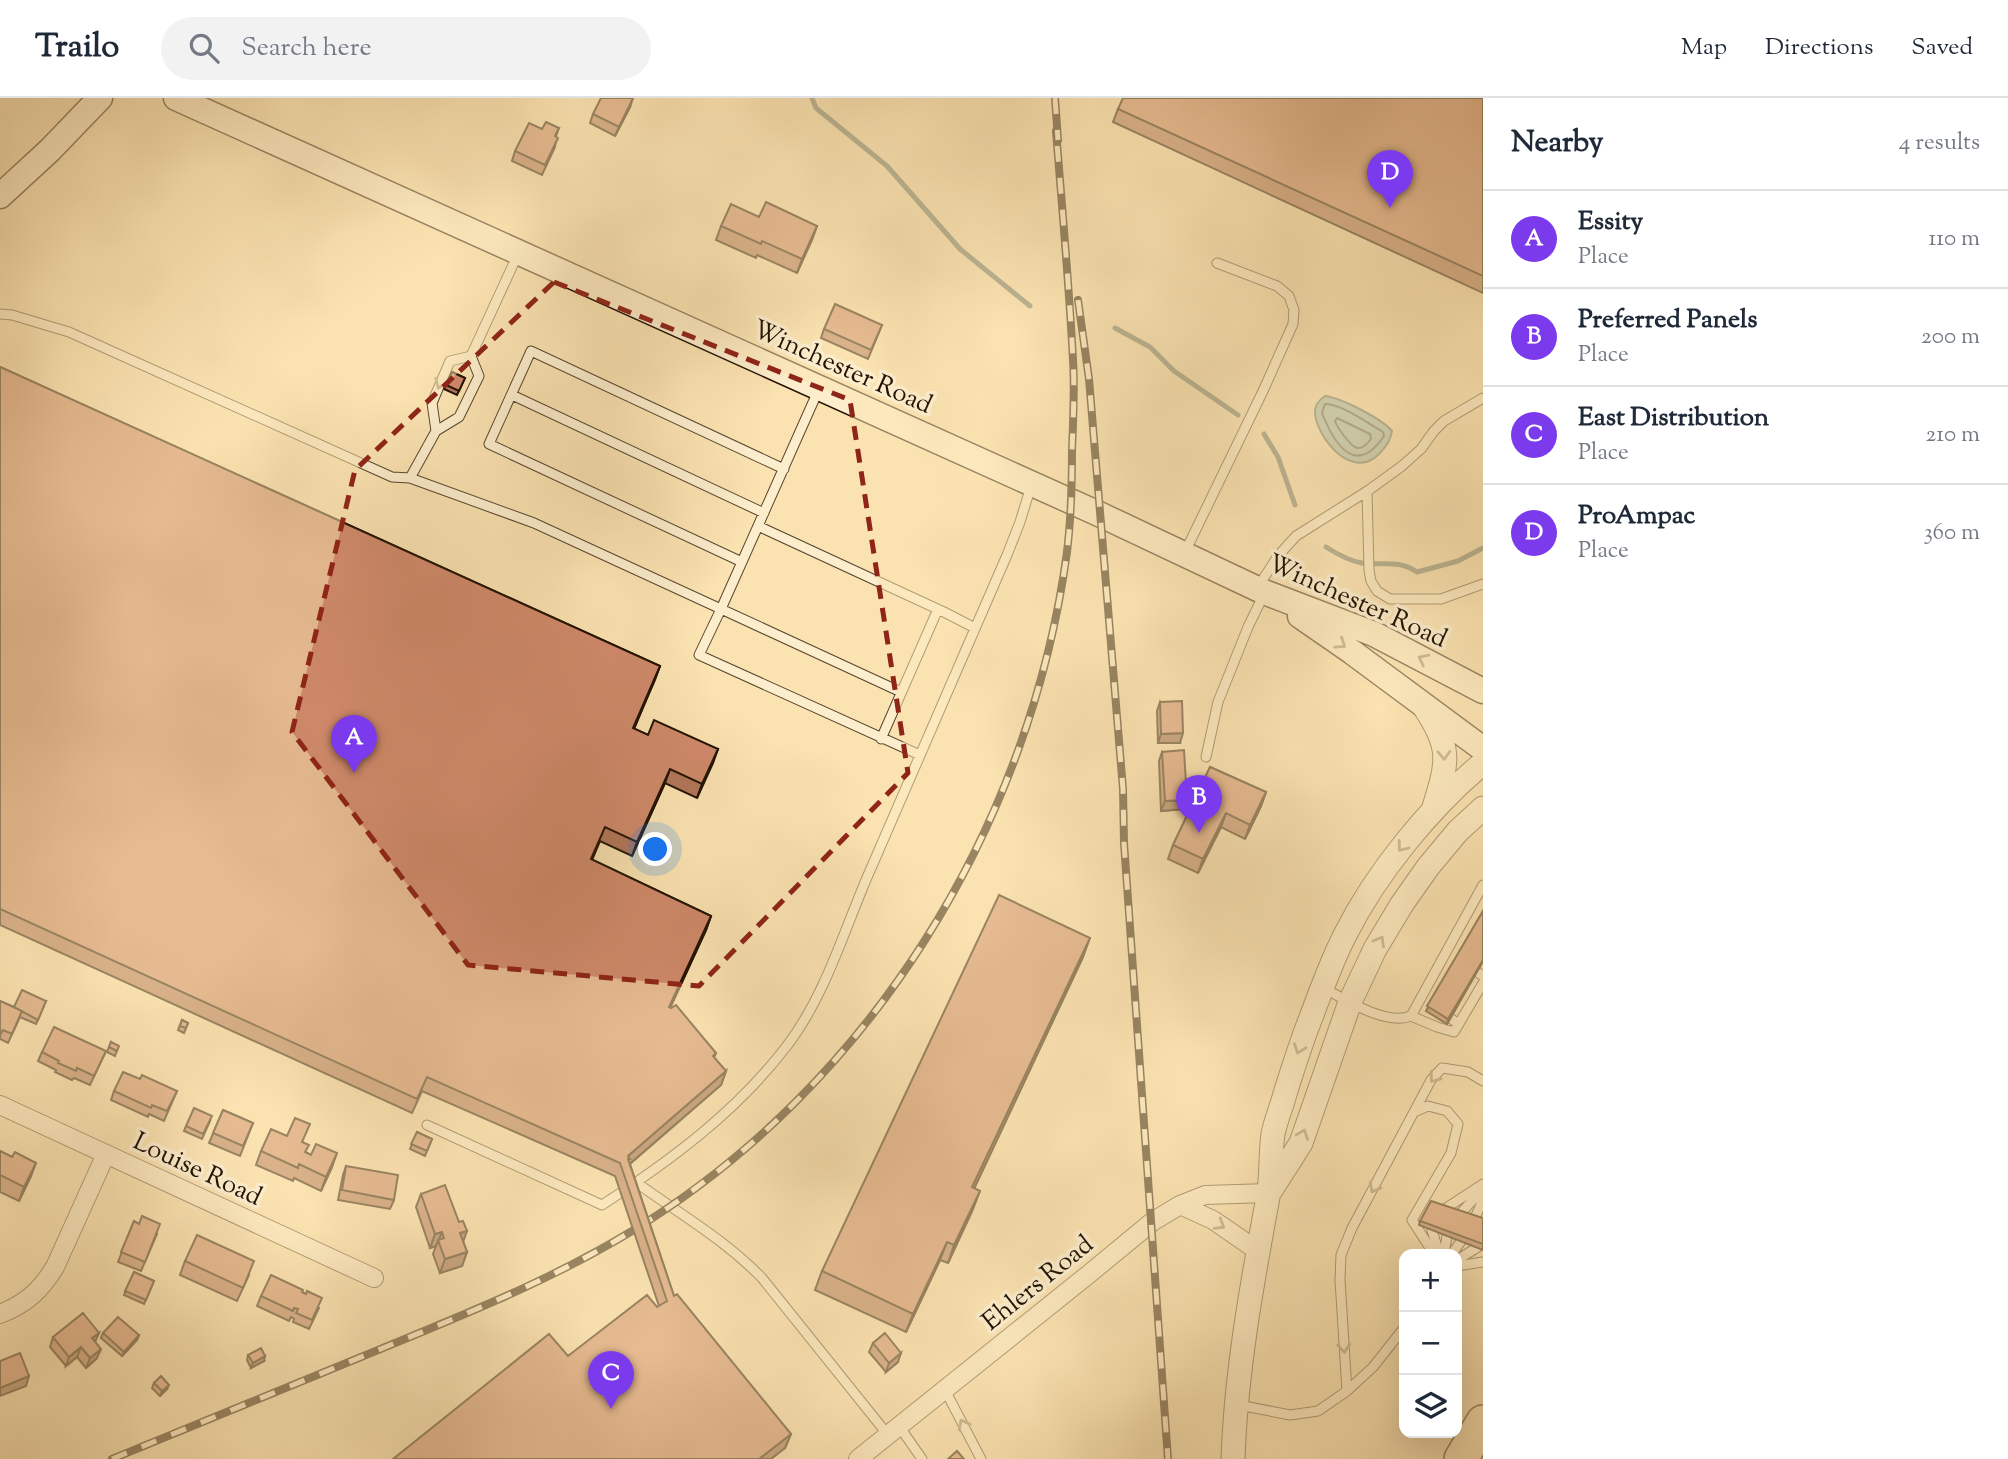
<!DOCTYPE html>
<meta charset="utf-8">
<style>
body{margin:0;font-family:"Sorts Mill Goudy",serif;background:#f2f2f3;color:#1f2937}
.controls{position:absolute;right:21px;bottom:21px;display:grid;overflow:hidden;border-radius:14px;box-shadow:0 7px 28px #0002}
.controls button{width:63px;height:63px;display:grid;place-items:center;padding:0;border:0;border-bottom:2px solid #e0e1e3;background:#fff;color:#1f2937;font:35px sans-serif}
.you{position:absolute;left:656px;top:752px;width:24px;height:24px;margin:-18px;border:5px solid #fff;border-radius:50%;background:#1a73e8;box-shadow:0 0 0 10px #1a73e833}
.badge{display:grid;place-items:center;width:46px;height:46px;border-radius:50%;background:#7c3aed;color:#fff;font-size:23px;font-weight:700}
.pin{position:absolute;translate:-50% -58px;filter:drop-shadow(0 2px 4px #0008)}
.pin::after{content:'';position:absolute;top:37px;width:24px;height:21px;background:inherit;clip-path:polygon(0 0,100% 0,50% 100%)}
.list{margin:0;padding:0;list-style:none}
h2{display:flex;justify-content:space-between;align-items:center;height:91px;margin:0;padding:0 28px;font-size:30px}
h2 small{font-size:23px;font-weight:400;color:#747a83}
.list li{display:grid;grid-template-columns:46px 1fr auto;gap:21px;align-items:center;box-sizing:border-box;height:98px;padding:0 28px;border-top:2px solid #e0e1e3}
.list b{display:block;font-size:26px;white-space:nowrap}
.list p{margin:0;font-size:23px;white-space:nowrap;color:#747a83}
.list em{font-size:23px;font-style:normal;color:#747a83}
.icon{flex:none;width:38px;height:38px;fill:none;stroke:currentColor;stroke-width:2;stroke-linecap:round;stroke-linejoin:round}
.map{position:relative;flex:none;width:1483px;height:1361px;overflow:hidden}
header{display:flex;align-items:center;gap:42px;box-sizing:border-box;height:98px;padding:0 35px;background:#fff;border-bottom:2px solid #e0e1e3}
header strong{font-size:33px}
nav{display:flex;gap:38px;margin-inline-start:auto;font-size:24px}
.search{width:490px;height:63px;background:#f2f2f3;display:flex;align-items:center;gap:18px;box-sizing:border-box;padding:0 24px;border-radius:38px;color:#747a83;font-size:26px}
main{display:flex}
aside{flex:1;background:#fff}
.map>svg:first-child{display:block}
</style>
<header>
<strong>Trailo</strong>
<div class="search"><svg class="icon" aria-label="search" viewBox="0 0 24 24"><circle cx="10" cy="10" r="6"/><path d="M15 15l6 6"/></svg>Search here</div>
<nav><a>Map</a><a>Directions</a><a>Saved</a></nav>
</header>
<main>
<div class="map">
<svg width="1483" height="1361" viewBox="0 0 1483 1361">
<rect width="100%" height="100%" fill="#fbe3b1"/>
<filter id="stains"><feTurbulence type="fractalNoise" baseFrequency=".00286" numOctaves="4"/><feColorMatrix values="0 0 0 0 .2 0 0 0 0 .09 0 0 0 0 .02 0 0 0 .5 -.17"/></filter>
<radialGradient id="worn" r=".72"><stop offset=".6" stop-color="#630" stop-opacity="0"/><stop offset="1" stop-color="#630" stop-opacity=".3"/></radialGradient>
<path fill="#a0bdb2" stroke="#6e796c" stroke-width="2" d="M1325,298c17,2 57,23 67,35 -1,9 -7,17 -13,23 -27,27 -61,-15 -64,-40 -1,-8 4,-14 10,-18z"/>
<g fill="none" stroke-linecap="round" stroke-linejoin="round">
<path stroke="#61685a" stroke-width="2" d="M1325,306c15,-1 44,20 58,28l1,4c-28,41 -49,10 -62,-23z
M1337,320l33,16 1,5c-3,4 -8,10 -14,9 -7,-2 -20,-21 -22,-27z"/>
<path stroke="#6e796c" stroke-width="5" d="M812,0l4,10 71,58 73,83 70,57
M1115,230l35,19 24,24 64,44
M1264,336l14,23 17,48
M1326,449c11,7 23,14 36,16 22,3 35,-4 55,9l41,-11 25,-13"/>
<defs>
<path id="service" d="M0,216l12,1 57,17 323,145 18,1 26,-47 23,-14 20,-41 -8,-20 -21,5 -18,42 4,28
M471,258l47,-102
M512,297l252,118
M410,380l124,45 187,86 97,-218
M1367,393l2,79 2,11 6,10 13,8h51l42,-15
M758,428l186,86 31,16
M1185,454l78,-161 30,-67 1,-14 -5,-14 -12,-10 -60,-23
M742,464l-253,-118 42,-93 253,118
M1258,489l20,-31 18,-20 73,-46 33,-24 19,-17 13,-18 10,-10 39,-23
M901,594l-180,-83 -22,46 221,100
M881,641l57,-130
M1206,659l12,-55 30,-75 16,-33
M1477,874l6,4
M1324,890c21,12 63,38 87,28l26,11 17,5 29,-49
M1411,918l72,-131
M1450,920l9,6
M1414,1014l14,-6 19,5 11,13 -7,29 -39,67 22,34
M427,1027l175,80c68,-44 134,-93 184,-158 41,-53 59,-121 86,-181 45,-104 90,-207 135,-311l13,-33 11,-36
M637,1085c43,31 87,56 125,95l126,157
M1443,1112l40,-26
M1459,1117l24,-26
M1474,1122l9,-20
M1432,1132l7,24
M1444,1156l3,-18
M1452,1156l9,-13
M1457,1162l21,-13
M1457,1168l26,-4
M1404,1230l-31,39 -26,24 -7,-111 1,-25 11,-27 79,-148 11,-12 26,4 15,9
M945,1292l36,69
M1239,1307l51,10 28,-4 29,-20
M899,1328l23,33"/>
<path id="minor" d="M0,1007l374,173
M1180,1107l33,15 45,31
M0,1216c26,-10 41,-24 55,-47l51,-113
M858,1361l231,-185 63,-52 28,-17 25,-10 64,-2"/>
<path id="tertiary" d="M1423,607c28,43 26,54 11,102
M1271,1092l30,-47 49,-141 25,-53 27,-45 26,-37 30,-36 25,-23
M1233,1361c3,-88 19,-175 35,-262 4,-21 2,-42 5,-63 2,-10 6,-21 9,-30 7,-24 15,-48 23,-71 13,-33 24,-67 40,-98 31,-62 85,-128 138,-172"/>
<path id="secondary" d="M176,0l923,416 165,78 110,42 109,57
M0,98l50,-46 50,-52
M1300,518l52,36 131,97"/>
<path id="motorway" d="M1461,1361l22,-37"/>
</defs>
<use href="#service" stroke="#58462e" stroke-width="11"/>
<use href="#minor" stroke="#58462e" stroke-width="20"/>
<use href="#tertiary" stroke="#58462e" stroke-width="25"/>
<use href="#secondary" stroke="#221203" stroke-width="27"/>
<use href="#motorway" stroke="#221203" stroke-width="36"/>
<use href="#service" stroke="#fcedcc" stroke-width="9"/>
<use href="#minor" stroke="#fcedcc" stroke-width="18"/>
<use href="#tertiary" stroke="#fcedcc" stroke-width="23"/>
<use href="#secondary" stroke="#fcedcc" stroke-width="24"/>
<use href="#motorway" stroke="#fbe3b1" stroke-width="33"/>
<defs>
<path id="rail" d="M1055,0l3,42
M1078,202l11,79 34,410 1,54 44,616
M112,1361c90,-37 181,-74 271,-111 85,-35 170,-69 249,-117 238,-145 398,-404 435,-679 4,-33 5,-67 5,-101 1,-30 3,-61 1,-91 -4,-76 -11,-153 -17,-229"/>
</defs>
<use href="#rail" stroke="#221203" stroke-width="8"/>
<use href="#rail" stroke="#fcedcc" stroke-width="5" stroke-dasharray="16" stroke-linecap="butt"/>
</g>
<path fill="#b2765b" stroke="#221203" stroke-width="2" d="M1483,0v195l-370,-171 5,-13z
M630,9l-15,29 -25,-13 3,-9z
M559,30l-3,8 -1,11 -13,28 -30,-14 3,-10 27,-22z
M759,119l58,9 -20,47 -40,-18 -1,3 -40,-18 5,-14z
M882,227l-14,34 -47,-21 3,-9z
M0,269l660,299 -26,63 14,6 70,14 -21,49 -32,-15 -33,73 -32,-15 -8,19 119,56 -5,14 -36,78 46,45 -2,5 12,13 -5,14 -91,79 44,132 117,138 -6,14 -217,-92 91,-50 -44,-130 -193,-85 -10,22 -412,-188z
M452,274l13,6 -8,17 -13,-6z
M1160,604l20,41h-22l-1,-32z
M1162,654l25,48 -3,9 -23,2 -2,-50z
M1210,669l56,25 -5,14 -16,33 -24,-12 -23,46 -30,-14 5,-14z
M1483,813v50l-36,63 -21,-13z
M1083,859l-109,231 -1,21 -25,54 -8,-3 -34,72 -91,-42 7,-19z
M0,903l14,6 32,-6 -10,23 -16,-7 -12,26 -8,-4z
M182,922l6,3 -4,10 -6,-3z
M111,944l6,8 -2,6 -8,-4z
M106,953l-16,34 -16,-7 -2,2 -17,-8 1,-2 -18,-9 4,-9z
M140,981l37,12 -13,30 -15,-7 -1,3 -37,-17 3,-9z
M223,1012l30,13 -13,33 -31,-13z
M210,1023l-8,18 -18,-8 2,-5z
M417,1034l15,7 -7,17 -15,-7z
M303,1045l3,9 26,15 -11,24 -27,-13 -1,3 -37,-16 5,-14z
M0,1053l12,6 19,19 -12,25 -19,-9z
M346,1068l48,34 -4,9 -52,-9 5,-25z
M421,1096l42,47 4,11 -5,14 -22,7 -7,-19 3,-8 -6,2 -14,-41z
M1483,1120v32l-64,-25 1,-4z
M134,1123l23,13 -16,37 -23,-9z
M185,1163l64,14 -12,26 -57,-26z
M134,1174l20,9 -10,23 -20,-9z
M302,1194l17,16 -10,21 -16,-7 1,-3 -3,-2 -2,4 -32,-15 4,-10z
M103,1235l36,2 -2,5 -15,16 -21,-18z
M53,1239l42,5 2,16 -11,10 -9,-11 -11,9 -16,-19z
M873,1245l25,19 -12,10 -17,-20z
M248,1257l16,6 -13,7 -4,-8z
M154,1285l13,6 -7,7 -8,-8z"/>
<path fill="#91604a" stroke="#221203" stroke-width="2" d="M633,0l-3,9 -15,29 4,-9z
M817,128l-5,14 -15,33 5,-14z
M660,568l-5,14 -27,62 5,-14z
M1183,635l-3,10h-22l3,-9z
M718,651l-5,14 -16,35 5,-14z
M670,671l-5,14 -33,73 5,-14z
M1266,694l-5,14 -16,33 5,-14z
M1187,702l-3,9 -23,2 4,-10z
M1226,715l-5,14 -23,46 5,-14z
M711,818l-5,14 -42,91 5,-14z
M1090,840l-7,19 -117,249 6,-19z
M1483,862v1l-36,63 1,-5z
M726,973l-5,14 -94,81 1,-10z
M337,1055l-5,14 -11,24 5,-14z
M36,1065l-5,13 -12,25 5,-14z
M980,1093l-7,18 -25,54 6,-18z
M467,1133l-5,14 -2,-12z
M442,1134l-6,14 -6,2 5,-14z
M947,1144l-7,18 -34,72 7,-18z
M467,1154l-5,14 -22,7 5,-14z
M99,1235l-4,9 -3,-4z
M139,1237l-2,5 -15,16 2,-4z
M81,1249l-4,10 -11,9 3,-9z
M101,1251l-4,9 -11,10 4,-10z
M901,1255l-3,9 -12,10 3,-9z
M265,1258l-1,5 -13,7 2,-5z
M29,1278l-3,10 -26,10v-8z
M169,1287l-2,4 -7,7 2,-5z
M791,1336l-6,14 -14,11h-12z"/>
<path fill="#cf896a" stroke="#221203" stroke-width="2" d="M601,0h32l-14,29 -26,-13z
M1123,0h360v178l-365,-167z
M546,24l13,6 -4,8 3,2 -13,27 -30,-14 14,-28 13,6z
M766,104l51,24 -15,33 -40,-18 -1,3 -40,-18 10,-22 28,13z
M835,206l47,21 -11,25 -47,-21z
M0,269l660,299 -27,62 15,7 6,-15 64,29 -16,35 -32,-15 -33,73 -32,-15 -14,32 120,57 -42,91 2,1 5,-3 40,48 -3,3 13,15 -98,85 2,3h-2l46,137 3,-2 114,140 -32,25h-366l156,-125 19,22 79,-61 10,12 10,-6 -47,-138 -193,-86 -10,22 -417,-190z
M452,274l13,6 -6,13 -13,-6z
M1182,603l1,32 -22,1 -1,-32z
M1184,652l3,50 -22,1 -3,-49z
M1210,669l56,25 -16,33 -24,-12 -23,46 -30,-14z
M999,797l91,43 -118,249 8,4 -26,54 -7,-3 -34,72 -91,-43z
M1483,813v49l-35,59 -21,-13z
M22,892l24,11 -8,19 -24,-13z
M0,903l22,10 -10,23 -9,-4 -3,5z
M182,922l6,3 -2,5 -6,-2z
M54,929l52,24 -12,25 -17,-8 -1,3 -18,-8 1,-2 -17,-9z
M111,944l8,4 -2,5 -8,-4z
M123,974l17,7 2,-4 35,16 -10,20 -15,-6 -1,3 -37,-17z
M194,1010l18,8 -9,18 -17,-8z
M223,1012l30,13 -10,23 -30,-13z
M295,1020l15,6 -8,18 7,3 -4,7 6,3 5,-11 21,9 -11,24 -27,-13 -1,4 -37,-17 10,-22 16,7z
M417,1034l15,7 -5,12 -16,-7z
M0,1053l12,6 3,-5 21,11 -12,24 -24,-12z
M346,1068l52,9 -4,25 -52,-10z
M445,1087l14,37 4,-1 4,10 -7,2 7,19 -22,7 -7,-19 6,-2 -2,-6 -7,2 -14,-40z
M1431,1103l52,17v26l-63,-23z
M142,1118l18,8 -15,38 -24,-10 13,-31 5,3z
M197,1137l57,26 -11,27 -58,-27z
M134,1174l20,9 -8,19 -21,-9z
M271,1177l32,15 -1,2 4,2 1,-3 15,7 -10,22 -16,-7 2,-4 -4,-1 -1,3 -32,-15z
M83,1215l16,20 -7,5 9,11 -11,9 -9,-11 -12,10 -16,-20z
M118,1219l21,18 -15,17 -21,-19z
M885,1235l16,20 -12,10 -16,-20z
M261,1250l4,8 -12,7 -5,-8z
M20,1255l9,23 -29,12v-27z
M161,1278l8,9 -7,6 -8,-8z
M957,1353l7,8h-16z"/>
<defs><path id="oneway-chevron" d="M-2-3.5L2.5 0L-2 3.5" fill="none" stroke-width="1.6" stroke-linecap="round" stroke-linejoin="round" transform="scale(1.75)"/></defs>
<g stroke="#9a8a72">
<use href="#oneway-chevron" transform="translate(440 286) rotate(114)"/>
<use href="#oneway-chevron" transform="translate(1341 546) rotate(34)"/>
<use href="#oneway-chevron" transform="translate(1423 561) rotate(-153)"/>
<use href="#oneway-chevron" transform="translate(1444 657) rotate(88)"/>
<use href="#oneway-chevron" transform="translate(1402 749) rotate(128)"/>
<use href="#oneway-chevron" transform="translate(1380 843) rotate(-60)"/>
<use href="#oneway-chevron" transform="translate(1299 951) rotate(110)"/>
<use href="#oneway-chevron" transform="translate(1434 980) rotate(127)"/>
<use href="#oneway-chevron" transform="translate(1303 1036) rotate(-69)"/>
<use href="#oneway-chevron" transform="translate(1374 1090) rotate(118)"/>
<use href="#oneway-chevron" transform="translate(1220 1127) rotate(31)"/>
<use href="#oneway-chevron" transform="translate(1344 1250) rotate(86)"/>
<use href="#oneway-chevron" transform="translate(963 1326) rotate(-118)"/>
</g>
<path d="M0 0H1483V1361H0ZM554,184l296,118 58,373 -209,213 -231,-21 -176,-233 63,-262z" fill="#fbe3b1" fill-opacity=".55" fill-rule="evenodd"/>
<path fill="none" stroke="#8f2418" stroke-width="5" stroke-dasharray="14 9" stroke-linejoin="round" d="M554,184l296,118 58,373 -209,213 -231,-21 -176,-233 63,-262z"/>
<g text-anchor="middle" stroke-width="7" stroke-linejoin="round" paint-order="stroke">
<g font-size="26" fill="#221203" stroke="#fcedcc">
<text transform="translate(843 268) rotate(24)" y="9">Winchester Road</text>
<text transform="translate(1358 502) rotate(24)" y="9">Winchester Road</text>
<text transform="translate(198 1070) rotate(25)" y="9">Louise Road</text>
<text transform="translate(1037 1184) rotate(-39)" y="9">Ehlers Road</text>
</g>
</g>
<rect width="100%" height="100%" filter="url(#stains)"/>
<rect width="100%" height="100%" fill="url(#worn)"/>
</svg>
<div class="controls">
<button>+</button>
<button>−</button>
<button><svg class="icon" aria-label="layers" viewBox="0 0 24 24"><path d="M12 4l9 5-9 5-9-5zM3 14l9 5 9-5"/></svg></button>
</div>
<div class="you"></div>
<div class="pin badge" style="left:354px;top:675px">A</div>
<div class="pin badge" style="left:1199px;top:735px">B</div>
<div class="pin badge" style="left:611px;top:1311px">C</div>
<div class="pin badge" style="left:1390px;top:110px">D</div>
</div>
<aside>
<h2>Nearby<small>4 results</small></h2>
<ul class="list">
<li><span class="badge">A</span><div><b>Essity</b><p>Place</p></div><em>110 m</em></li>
<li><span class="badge">B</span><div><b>Preferred Panels</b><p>Place</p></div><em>200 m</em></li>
<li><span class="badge">C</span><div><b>East Distribution</b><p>Place</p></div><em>210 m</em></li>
<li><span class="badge">D</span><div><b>ProAmpac</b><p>Place</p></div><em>360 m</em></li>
</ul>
</aside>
</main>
